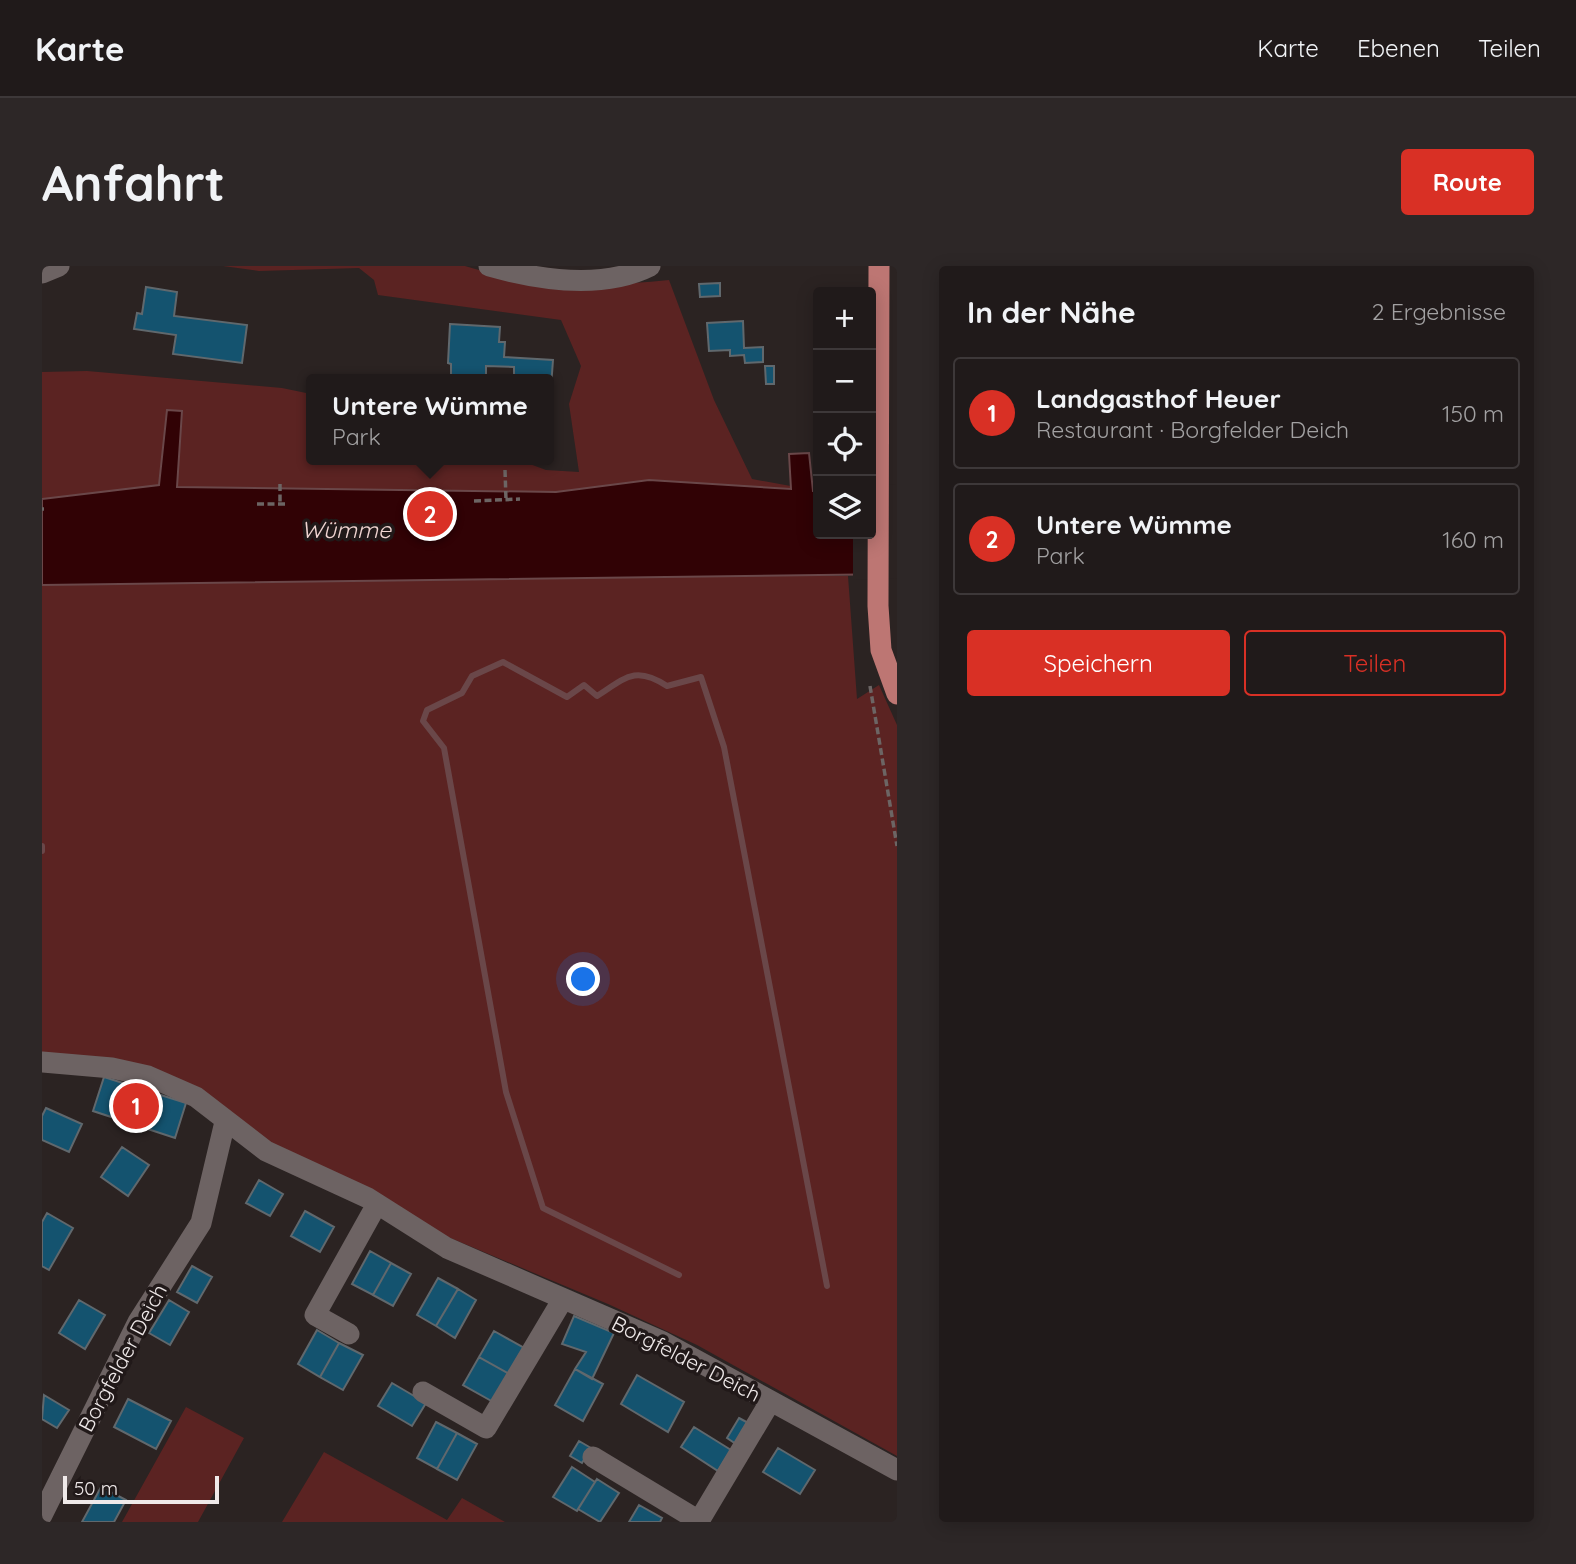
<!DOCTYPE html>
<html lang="de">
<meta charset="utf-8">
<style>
body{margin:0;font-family:Quicksand,sans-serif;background:#2d2727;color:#f1f3f6}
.controls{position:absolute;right:21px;top:21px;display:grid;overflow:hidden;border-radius:7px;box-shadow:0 4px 18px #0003}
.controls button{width:63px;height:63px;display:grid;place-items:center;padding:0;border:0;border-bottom:2px solid #3d3839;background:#201a1a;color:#f1f3f6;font:35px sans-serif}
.scale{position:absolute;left:21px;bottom:18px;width:156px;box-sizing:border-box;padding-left:7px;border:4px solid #efe9e9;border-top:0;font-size:19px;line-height:24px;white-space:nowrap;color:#efe9e9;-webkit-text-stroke:5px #211919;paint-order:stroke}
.you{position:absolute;left:542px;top:714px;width:24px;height:24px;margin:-18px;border:5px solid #fff;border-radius:50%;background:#1a73e8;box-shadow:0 0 0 10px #1a73e833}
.badge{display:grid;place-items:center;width:46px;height:46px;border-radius:50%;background:#d93025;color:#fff;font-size:23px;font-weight:700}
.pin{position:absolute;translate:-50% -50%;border:4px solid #fff;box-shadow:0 2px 7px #0006}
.popup{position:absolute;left:264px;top:108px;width:248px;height:91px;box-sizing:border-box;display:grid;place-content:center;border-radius:7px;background:#201a1a;filter:drop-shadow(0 2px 5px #0005);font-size:23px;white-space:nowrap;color:#a2a1a2}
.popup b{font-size:26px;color:#f1f3f6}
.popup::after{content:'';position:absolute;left:50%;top:100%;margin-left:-14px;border:14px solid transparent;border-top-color:#201a1a}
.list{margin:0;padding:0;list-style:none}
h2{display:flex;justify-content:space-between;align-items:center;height:91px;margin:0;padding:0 28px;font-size:30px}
h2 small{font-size:23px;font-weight:400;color:#a2a1a2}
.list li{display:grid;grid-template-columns:46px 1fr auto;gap:21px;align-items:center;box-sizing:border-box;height:112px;margin:0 14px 14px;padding:0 14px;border:2px solid #3d3839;border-radius:7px}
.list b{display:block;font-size:26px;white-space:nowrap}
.list p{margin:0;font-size:23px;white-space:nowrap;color:#a2a1a2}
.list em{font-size:23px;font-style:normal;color:#a2a1a2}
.actions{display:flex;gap:14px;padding:21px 28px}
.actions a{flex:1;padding:16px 0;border:2px solid #d93025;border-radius:7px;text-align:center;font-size:24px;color:#d93025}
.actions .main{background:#d93025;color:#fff}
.icon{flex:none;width:38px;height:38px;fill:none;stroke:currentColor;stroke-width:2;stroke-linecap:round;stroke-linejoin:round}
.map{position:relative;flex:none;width:855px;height:1256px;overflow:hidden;border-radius:7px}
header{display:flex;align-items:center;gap:42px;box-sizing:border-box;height:98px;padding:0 35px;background:#201a1a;border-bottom:2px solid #3d3839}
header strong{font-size:33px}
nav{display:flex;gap:38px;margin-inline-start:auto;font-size:24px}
.intro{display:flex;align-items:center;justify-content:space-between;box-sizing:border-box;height:168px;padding:0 42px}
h1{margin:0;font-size:49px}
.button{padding:18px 32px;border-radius:7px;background:#d93025;color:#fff;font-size:24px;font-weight:700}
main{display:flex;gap:42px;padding:0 42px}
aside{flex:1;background:#201a1a;border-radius:7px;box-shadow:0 4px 18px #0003}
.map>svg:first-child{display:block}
</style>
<header>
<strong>Karte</strong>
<nav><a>Karte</a><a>Ebenen</a><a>Teilen</a></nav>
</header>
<div class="intro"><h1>Anfahrt</h1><a class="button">Route</a></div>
<main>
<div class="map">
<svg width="855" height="1256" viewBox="0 0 855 1256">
<rect width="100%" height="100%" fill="#2b2322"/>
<path fill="#5b2322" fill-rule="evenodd" d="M181,0h242c66,20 136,21 204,14l45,120 38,79 66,12v43h53l26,-47v47l-855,19v-181l45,-1 195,17 29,6v66h208l27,10 33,2 -10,-68 12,-38 -20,-46 -183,-25 -4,-15 -15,-12 -100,3zM126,144l14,1 -6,72z
M607,309l199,1 9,123 22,-14 18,40v731l-200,-111 -89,-41 -179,-75 -73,-46 -101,-48 -44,-38 -169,-39v-473z
M144,1141l58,31 -46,84h-76z
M282,1186l123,68 15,-22 43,24h-223z"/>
<path fill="#310205" stroke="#6a4749" stroke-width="2" d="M125,144l15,1 -5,76 379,5 93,-12 142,9 -2,-35 20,-1 4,38h5v43h53v-46l26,-1v87l-855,11v-86l117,-14z"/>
<path fill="#2b2322" d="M855,218v94l-44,2v-46h18v-49z"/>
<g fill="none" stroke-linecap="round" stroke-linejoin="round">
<path stroke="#6a4749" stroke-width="6" d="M0,580v5
M637,1009l-136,-67 -37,-116 -62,-344 -21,-27 4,-11 35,-17 10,-17 31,-14 64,35 17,-12 13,11c28,-18 38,-31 70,-10l34,-9 23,70 103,539"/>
</g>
<path fill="#14536f" stroke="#60686d" stroke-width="2" d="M678,17v13l-20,1 -1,-13z
M104,21l31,5 -3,24 73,9 -5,38 -69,-9 3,-19 -42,-6 3,-16 5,1z
M701,55l1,27 19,-1v15l-18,1 -1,-8 -14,1v-6l-21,1 -2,-28z
M408,58l50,3 -1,15h6l-1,15 49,3 -2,27 -2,-8h-35v-12l-28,-1v9l-35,1v-12l-3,-1z
M723,100h9v18h-8z
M62,811l82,26 -11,35 -82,-27z
M4,842l36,16 -13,28 -27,-12v-24z
M80,881l27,18 -21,31 -27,-19z
M217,914l24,14 -13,22 -24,-13z
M263,945l29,16 -14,25 -29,-16z
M5,947l26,15 -24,42 -7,-4v-44z
M328,985l21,12 -18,32 -21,-11z
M349,997l20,11 -18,32 -20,-11z
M150,1000l20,11 -15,26 -20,-11z
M396,1012l20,11 -22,37 -19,-11z
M416,1023l18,11 -21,38 -19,-12z
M37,1034l26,15 -20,34 -26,-16z
M127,1034l20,12 -19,33 -21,-12z
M532,1050l40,17 -22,46 -17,-10 11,-17 -24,-8z
M275,1064l22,13 -19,34 -22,-13z
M452,1065l32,18 -15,26 -32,-18z
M297,1077l24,12 -20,35 -23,-13z
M437,1091l32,18 -16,28 -32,-18z
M533,1103l28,15 -20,37 -28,-16z
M595,1109l47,27 -16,30 -47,-28z
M350,1117l34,20 -14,23 -34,-20z
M2,1129l25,15 -12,18 -15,-9z
M86,1133l43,22 -15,28 -42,-22z
M697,1152l13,7 -13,21 -12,-8z
M394,1156l21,11 -20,36 -20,-11z
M652,1161l37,23 -13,21 -37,-24z
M415,1167l20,11 -20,36 -20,-11z
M537,1175l12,7 -9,15 -12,-7z
M736,1182l37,22 -15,24 -37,-22z
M530,1201l23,15 -18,29 -24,-14z
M555,1213l22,14 -19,29 -22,-13z
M59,1221l25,13 -12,22h-32z
M597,1239l23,13 -2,4h-31z"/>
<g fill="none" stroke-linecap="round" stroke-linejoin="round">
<path stroke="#6c6564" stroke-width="3.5" stroke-dasharray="7 3.5" stroke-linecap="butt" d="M463,204l1,30
M238,218v20
M432,235l46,-2
M215,238h30
M0,243h2
M828,420l27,160"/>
<path stroke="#6d6363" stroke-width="21" d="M447,0c50,14 113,24 161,0
M0,7l17,-7
M0,796l70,6 36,8 48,21 70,54 102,47 79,50 216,94 234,128
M307,1068l-34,-19 62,-111
M381,1126l63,36 77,-129
M551,1191l106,64 71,-119
M0,1249l96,-193 63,-99 24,-101"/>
<path stroke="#bd7673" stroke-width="21" d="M837,0l-1,340 3,44 16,44"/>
</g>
<g text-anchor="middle" stroke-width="7" stroke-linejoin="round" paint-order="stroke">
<g font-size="21" fill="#efe9e9" stroke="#211919">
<text transform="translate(81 1092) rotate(-62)" y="7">Borgfelder Deich</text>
<text transform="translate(644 1093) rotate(27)" y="7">Borgfelder Deich</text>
</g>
<g font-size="23" font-style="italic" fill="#f0d4d1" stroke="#211919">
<text x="304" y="272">Wümme</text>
</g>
</g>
</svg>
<div class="controls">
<button>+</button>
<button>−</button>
<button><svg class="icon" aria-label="locate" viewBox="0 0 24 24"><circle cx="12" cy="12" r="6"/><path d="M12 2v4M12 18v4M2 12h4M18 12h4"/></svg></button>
<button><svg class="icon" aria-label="layers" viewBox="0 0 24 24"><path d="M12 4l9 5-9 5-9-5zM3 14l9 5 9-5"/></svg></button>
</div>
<div class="scale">50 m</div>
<div class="you"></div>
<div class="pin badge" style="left:94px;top:840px">1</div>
<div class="pin badge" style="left:388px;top:248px">2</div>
<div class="popup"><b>Untere Wümme</b>Park</div>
</div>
<aside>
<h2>In der Nähe<small>2 Ergebnisse</small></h2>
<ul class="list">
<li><span class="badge">1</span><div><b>Landgasthof Heuer</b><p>Restaurant · Borgfelder Deich</p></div><em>150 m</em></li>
<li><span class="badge">2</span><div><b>Untere Wümme</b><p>Park</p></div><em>160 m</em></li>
</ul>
<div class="actions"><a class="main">Speichern</a><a>Teilen</a></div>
</aside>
</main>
